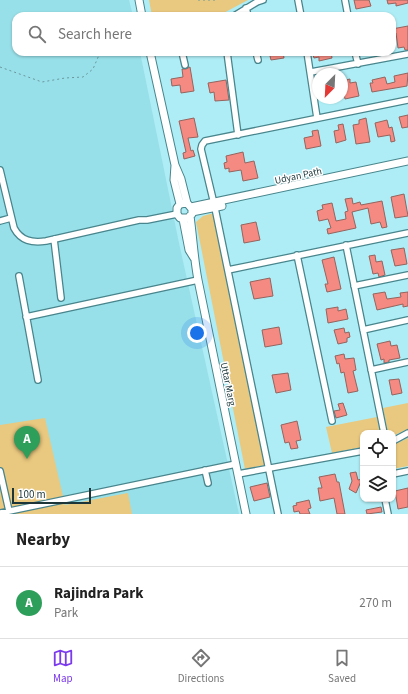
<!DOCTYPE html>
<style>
body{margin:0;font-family:"Source Sans 3",sans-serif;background:#f2f2f2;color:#222}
.controls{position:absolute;right:12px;bottom:12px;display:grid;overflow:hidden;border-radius:8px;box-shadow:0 1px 3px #0004}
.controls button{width:36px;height:36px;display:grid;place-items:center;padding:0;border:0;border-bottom:1px solid #e0e0e0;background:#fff;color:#222;font:20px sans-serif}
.compass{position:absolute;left:312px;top:68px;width:36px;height:36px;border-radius:50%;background:#fff;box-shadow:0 1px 3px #0004;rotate:204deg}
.scale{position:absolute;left:12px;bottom:10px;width:79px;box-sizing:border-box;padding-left:4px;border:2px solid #1b3538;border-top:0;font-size:11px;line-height:14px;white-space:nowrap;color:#1b3538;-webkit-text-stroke:3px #fff;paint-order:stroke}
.you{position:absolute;left:197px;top:333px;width:14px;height:14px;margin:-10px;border:3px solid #fff;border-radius:50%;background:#1a73e8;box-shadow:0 0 0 6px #1a73e833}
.badge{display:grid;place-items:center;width:26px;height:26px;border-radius:50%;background:#7c3aed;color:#fff;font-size:13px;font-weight:700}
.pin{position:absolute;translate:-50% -33px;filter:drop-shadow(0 1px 2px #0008)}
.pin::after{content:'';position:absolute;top:21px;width:14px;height:12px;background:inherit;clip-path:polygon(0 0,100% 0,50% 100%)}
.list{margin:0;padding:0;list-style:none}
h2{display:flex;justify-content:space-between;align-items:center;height:52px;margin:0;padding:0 16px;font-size:17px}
h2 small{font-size:13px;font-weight:400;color:#767676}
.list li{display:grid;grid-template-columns:26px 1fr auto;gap:12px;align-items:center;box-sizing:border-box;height:72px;padding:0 16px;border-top:1px solid #e0e0e0}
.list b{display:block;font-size:15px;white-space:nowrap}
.list p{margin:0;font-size:13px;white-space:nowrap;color:#767676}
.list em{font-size:13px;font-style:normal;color:#767676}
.icon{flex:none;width:22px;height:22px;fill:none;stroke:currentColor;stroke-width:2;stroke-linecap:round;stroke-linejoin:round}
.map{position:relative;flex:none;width:408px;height:514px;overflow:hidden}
.search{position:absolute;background:#fff;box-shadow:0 1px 3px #0004;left:12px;right:12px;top:12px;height:44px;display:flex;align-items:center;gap:10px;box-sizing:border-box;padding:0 14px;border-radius:12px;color:#767676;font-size:15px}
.sheet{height:124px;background:#fff}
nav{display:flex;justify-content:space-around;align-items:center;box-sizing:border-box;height:56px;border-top:1px solid #e0e0e0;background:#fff;font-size:11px;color:#767676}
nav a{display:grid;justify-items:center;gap:2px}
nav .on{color:#7c3aed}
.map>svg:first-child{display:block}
</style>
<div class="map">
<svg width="408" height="514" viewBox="0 0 408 514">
<rect width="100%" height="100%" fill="#aeedf5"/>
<path fill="#98e0e9" d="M0,0h129l4,16h-117v36h124l39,191 60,271h-239z"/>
<path fill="#e9c87f" d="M149,0h99l-30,16h-66z
M214,213l52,252 -21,4 -49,-247 7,-6z
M408,403v26l-15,7v-3h-5l-5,-25z
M377,417l3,16h-17v14l-31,6 -6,-26z
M45,418l20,87 63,-12 4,21h-132v-89z
M408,438v28l-15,3v-24z"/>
<path fill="#f48a81" stroke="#94645f" d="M354,0h15l2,6 -15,3z
M387,0h21v3l-12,3v-3l-8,1z
M408,26v24h-3l-1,-3 -6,1 -2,-15 -4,1v-5z
M269,52h14l1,6 -13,2z
M312,52h19l1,6 -13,3v-4l-5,1z
M190,67l4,24 -13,2 -1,-8 -8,1 -1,-7 12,-2 -1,-8h4z
M408,73l-1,13 -35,6 -2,-9h3l-1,-3 13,-3 2,7 8,-2 -1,-6z
M350,79v4l6,-1 3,14 -14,3 -3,-18z
M226,80l3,20 -14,1 -1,-9 -4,1 -2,-10z
M408,115v12l-6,1 -3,-11z
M194,118l4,19 -10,1 3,13 2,-1 2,6 -11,3 -1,-6 3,-1 -7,-31z
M366,118l4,24 -14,2 -3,-19 6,-1v-4z
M387,120l2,8 3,-1 3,14 -4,1 -1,-7 -12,2 -3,-14z
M343,124l3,16 -10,3 -2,-12 5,-1 -1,-5z
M318,130l3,16 -15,3 -2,-11 9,-2 -1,-5z
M243,152l2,11 9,-2 4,17 -15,3 -2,-11 -12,2v-4l-4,1 -1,-6 3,-1 -1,-6z
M404,194l4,22 -13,2 -4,-21z
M352,198l1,6 7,-2 1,3 21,-4 5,26 -5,1 -2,-6 -9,2 -3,-16 -16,4 4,16 -28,6 -1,-5 4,-1 -3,-9 -9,2 -2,-10 6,-2 -1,-4 10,-2 4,18 10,-2 -1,-7 3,-1 -3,-12z
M256,222l4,18 -16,3 -3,-18z
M404,248l3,16 -12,2 -4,-16z
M375,255l1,7 6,-1 3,14 -6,2 -1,-4 -5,1 -4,-18z
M334,257l7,32 -14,3 -2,-8h3l-6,-24z
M270,278l3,18 -19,3 -4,-17z
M385,292l2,7 14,-2 -1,-4 8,-1v14l-5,1v-3l-26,6 -4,-16z
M338,307v4l8,-2 2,10 -20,4 -2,-14z
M279,327l3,17 -17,3 -3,-17z
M344,328l1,5 4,-1 1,5 -3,1v4l-9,2 -4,-14z
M390,341l1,5 6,-1 3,13 -11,2v2l-5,1v-4l-3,1 -4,-16z
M344,354l1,5 9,-1 2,12 -3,1 5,20 -10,2 -4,-21 -3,1 -2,-10 -2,1 -2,-8z
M288,373l3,17 -15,3 -4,-18z
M399,379l3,14 -10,2 -3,-15z
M343,403l4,12 -11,3 -2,-7 6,-1 -2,-6z
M297,421l4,19 -5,1 2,7 -7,1 -2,-7 -4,1 -4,-18z
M356,472l2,8 4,-1 -6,14 -7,-4 3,-8 -2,-8z
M335,474l2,8h2l6,32h-8l-3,-16 -14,3 -2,-13h4l-3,-11z
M267,483l3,14 -16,4 -4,-14z
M408,488v19l-10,2 -3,-18z
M309,500l2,8 -3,1 2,5h-10l-1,-3 -5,1 -1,-6 4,-1 -1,-2z
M381,507l1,5 -15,2 -1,-4z"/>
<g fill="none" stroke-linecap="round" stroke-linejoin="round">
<defs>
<path id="minor" d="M298,0l3,16
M345,0l3,16
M246,8l2,8
M234,16l23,-14 6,-2
M182,52l3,13
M227,52l11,83
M256,52l2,8
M307,52l10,66
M355,52l3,12
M311,72l97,-18
M0,170l14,58c7,13 18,15 32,13l93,-21h8l30,-6
M0,221l11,-3
M54,239l7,59
M346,245l38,188
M297,255l35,166
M228,270l180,-37
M19,276l19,104
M354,286l54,-11
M26,317l172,-37
M363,330l45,-10
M371,370l37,-8
M393,441l15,-8
M205,470l3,13
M0,471l9,40
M238,474l125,-23
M393,474l15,-3
M385,499l3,15
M0,513l236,-49
M278,514l-63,-306 -14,-59 1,-4 3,-4 203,-41"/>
<path id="major" d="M139,0l3,16
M150,52l25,113 -1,15 6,24
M175,165l6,14 6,24 5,6v5l-4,4h-8l-3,-4v-6l3,-4 7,-1
M191,207l217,-46
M192,212l30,-6
M190,216c3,22 4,43 8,64l48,234
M183,219l6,31 5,8"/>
</defs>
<use href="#minor" stroke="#48858c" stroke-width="8"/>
<use href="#major" stroke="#48858c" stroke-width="9"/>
<path stroke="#69979d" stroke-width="1" stroke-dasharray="2 3" stroke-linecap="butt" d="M198,0h20
M0,67l42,15 23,-4 18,-1 10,-8 6,-14 16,-3"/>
<use href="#minor" stroke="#fff" stroke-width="5.5"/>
<use href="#major" stroke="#fff" stroke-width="7"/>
</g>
<g text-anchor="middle" stroke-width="3" stroke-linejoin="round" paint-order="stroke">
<g font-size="10" fill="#1b3538" stroke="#fff">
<text transform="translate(298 175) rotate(-12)" y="4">Udyan Path</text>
<text transform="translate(229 384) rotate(78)" y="4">Uttar Marg</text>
</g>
</g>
</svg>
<div class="controls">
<button><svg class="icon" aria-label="locate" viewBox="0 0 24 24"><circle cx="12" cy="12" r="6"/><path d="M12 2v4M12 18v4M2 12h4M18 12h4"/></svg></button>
<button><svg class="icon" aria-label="layers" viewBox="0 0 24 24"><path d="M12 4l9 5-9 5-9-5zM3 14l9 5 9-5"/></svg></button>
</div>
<svg class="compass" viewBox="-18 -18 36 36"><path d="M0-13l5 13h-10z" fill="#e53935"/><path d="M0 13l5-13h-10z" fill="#767676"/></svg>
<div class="scale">100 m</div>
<div class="you"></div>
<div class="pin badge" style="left:27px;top:459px;background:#2e9e5b">A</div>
<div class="search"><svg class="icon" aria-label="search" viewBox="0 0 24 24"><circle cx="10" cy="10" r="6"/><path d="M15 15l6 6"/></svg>Search here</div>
</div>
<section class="sheet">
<h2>Nearby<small></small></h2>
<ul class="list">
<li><span class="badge" style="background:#2e9e5b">A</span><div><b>Rajindra Park</b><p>Park</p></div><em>270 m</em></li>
</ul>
</section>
<nav>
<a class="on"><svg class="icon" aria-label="map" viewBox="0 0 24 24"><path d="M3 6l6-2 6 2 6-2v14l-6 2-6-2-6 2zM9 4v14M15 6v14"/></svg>Map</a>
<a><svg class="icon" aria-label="directions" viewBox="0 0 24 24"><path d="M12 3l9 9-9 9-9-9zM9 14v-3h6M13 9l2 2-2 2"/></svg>Directions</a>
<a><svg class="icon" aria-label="saved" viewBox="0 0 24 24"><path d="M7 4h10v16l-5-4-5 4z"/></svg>Saved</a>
</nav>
